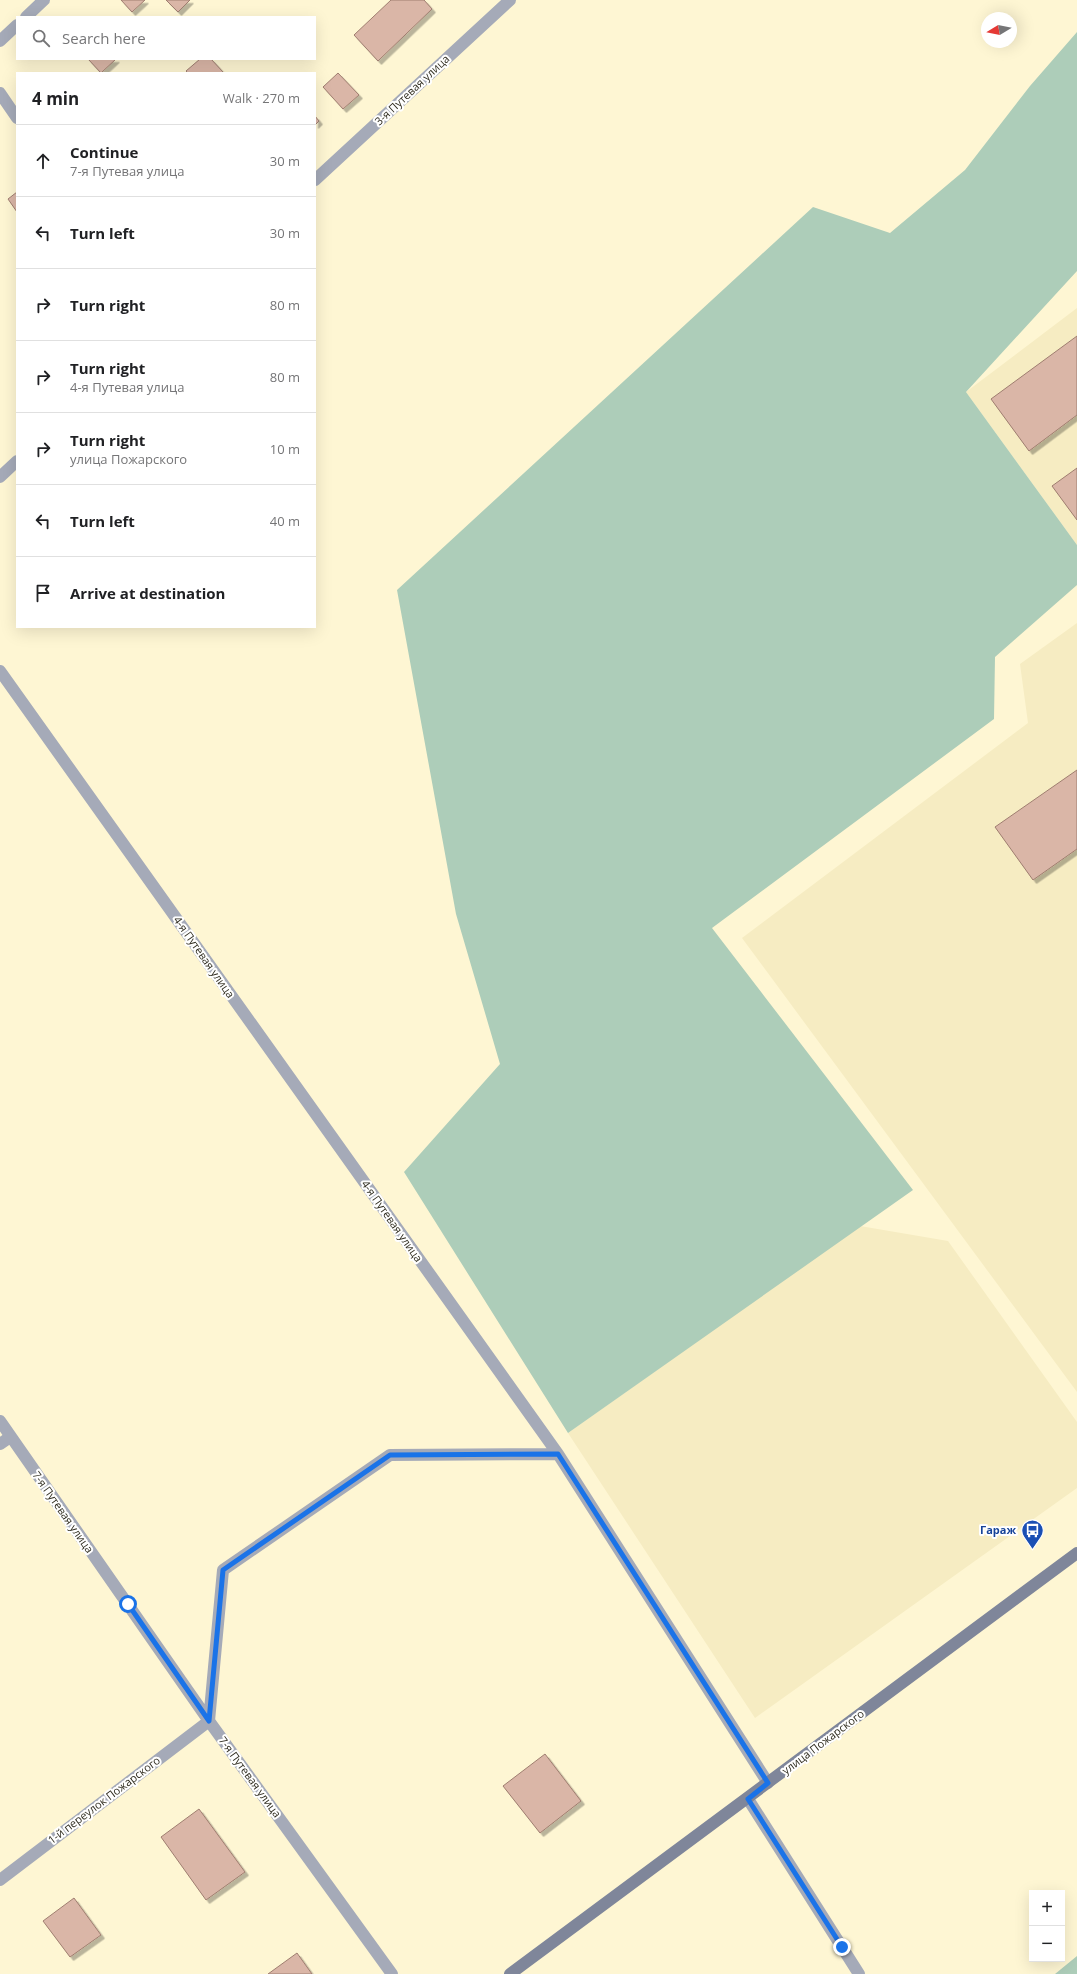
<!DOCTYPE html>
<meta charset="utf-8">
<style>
body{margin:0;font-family:"Open Sans",sans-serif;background:#f6f6f6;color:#202124}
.controls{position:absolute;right:12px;bottom:12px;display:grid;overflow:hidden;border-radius:0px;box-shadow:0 4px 16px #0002}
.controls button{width:36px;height:36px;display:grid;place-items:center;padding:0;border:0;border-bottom:1px solid #e0e0e0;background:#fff;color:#202124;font:20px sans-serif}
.compass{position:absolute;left:981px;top:12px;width:36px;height:36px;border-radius:50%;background:#fff;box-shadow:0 4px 16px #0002;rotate:260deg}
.stop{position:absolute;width:12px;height:12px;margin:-9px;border:3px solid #1a73e8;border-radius:50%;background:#fff}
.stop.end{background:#1a73e8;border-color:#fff;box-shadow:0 1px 4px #0008}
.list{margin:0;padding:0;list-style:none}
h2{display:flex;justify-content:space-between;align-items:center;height:52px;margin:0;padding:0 16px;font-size:17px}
h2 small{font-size:13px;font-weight:400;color:#757577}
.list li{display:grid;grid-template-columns:26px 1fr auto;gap:12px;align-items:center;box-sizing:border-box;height:72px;padding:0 16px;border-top:1px solid #e0e0e0}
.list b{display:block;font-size:15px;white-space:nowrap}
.list p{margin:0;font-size:13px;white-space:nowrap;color:#757577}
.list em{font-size:13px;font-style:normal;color:#757577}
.icon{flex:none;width:22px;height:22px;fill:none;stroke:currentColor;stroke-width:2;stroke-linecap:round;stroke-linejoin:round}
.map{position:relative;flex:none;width:1077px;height:1974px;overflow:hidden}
.search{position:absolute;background:#fff;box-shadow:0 4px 16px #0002;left:16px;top:16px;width:300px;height:44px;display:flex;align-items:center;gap:10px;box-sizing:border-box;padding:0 14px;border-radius:0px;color:#757577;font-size:15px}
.panel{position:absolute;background:#fff;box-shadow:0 4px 16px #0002;left:16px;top:72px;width:300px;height:556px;border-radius:0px}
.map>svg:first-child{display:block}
</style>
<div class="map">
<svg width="1077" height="1974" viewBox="0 0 1077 1974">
<defs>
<filter id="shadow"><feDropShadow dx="3.5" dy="3.5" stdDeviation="0" flood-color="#0004"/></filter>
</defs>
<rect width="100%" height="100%" fill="#fef6d3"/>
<path fill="#f6ecc2" d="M1077,308v237l-111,-153z
M1077,623v769l-335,-454 286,-215 -8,-59z
M860,1226l88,15 129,181v66l-322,230 -187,-285z"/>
<path fill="#adcdb9" d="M1077,32v239l-111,121 111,153v40l-82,72 -1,62 -282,209 201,262 -345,243 -164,-261 96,-108 -44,-150 -59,-324 416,-383 77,26 75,-63 65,-84z
M1077,1956v18h-22z"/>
<path fill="#dab6a7" stroke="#9f7e70" filter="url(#shadow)" d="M121,0h24l-13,12z
M166,0h24l-12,12z
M391,0h33l8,9 -54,52 -24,-26z
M88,59h28l-15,14z
M200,59h11l12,13 -1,1h-34l-2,-2z
M338,73l21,22 -16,14 -20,-22z
M315,116l4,5 -4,4z
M17,192v20l-9,-13z
M1077,336v79l-48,36 -38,-52z
M1077,468v52l-25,-34z
M1077,770v79l-44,31 -38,-53z
M545,1754l36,47 -41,32 -37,-47z
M199,1809l46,63 -39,28 -45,-63z
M74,1898l27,37 -31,22 -27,-36z
M297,1953l15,21h-44z"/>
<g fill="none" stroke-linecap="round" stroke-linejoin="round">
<path stroke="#a5aab8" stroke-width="12" d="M748,1799l111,175"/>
<path stroke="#a5aab8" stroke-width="12" d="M26,17l18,-17
M0,41l17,-16
M0,93l17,25
M315,180l195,-180
M0,477l17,-16
M0,671l558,783 210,329
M0,1421l209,300 183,253
M0,1444l10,-7
M0,1880l209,-159 14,-151 167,-115 168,-1"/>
<path stroke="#7f869a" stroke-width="12" d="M510,1974l567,-421"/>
</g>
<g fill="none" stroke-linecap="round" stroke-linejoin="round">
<path stroke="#1a73e8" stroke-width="5" d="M128,1604l81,117 14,-151 167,-115 168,-1 210,329 -20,16 94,148"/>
</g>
<defs>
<symbol id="bus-pin" viewBox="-11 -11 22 30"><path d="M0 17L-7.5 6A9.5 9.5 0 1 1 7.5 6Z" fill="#1a4fb4" stroke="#fff"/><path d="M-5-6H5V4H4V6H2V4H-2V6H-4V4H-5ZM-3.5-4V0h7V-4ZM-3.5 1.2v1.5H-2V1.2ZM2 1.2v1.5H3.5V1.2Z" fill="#fff"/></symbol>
</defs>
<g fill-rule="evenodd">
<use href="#bus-pin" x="1020" y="1518" width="25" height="34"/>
</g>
<g text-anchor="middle" stroke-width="4" stroke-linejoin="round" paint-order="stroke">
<g font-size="11" fill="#2f2c1f" stroke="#fff">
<text transform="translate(412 90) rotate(-43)" y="4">3-я Путевая улица</text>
<text transform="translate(204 957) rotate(55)" y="4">4-я Путевая улица</text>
<text transform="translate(392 1221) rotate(55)" y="4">4-я Путевая улица</text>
<text transform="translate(63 1512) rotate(55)" y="4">7-я Путевая улица</text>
<text transform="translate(823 1742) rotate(-37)" y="4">улица Пожарского</text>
<text transform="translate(250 1777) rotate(54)" y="4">7-я Путевая улица</text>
<text transform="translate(104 1800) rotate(-37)" y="4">1-й переулок Пожарского</text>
</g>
<g font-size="11" font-weight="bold" fill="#164399" stroke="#fff" text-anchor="end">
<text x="1016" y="1534">Гараж</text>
</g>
</g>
</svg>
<div class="controls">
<button>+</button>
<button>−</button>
</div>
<svg class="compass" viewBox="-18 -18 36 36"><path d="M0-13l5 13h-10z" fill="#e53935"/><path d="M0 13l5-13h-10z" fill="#757577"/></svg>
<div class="stop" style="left:128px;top:1604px"></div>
<div class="stop end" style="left:842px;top:1947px"></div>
<div class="search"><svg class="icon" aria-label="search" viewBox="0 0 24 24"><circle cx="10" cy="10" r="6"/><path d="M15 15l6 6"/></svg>Search here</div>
<section class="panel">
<h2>4 min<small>Walk · 270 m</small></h2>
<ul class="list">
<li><svg class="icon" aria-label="ahead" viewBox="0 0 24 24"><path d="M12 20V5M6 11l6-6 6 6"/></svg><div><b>Continue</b><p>7-я Путевая улица</p></div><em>30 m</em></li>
<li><svg class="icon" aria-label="left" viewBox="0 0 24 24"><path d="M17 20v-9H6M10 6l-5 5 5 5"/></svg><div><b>Turn left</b></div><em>30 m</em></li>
<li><svg class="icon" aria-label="right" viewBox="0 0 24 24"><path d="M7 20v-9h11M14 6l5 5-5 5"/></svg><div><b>Turn right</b></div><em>80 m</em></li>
<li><svg class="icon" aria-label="right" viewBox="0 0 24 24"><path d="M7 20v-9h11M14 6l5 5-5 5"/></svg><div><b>Turn right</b><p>4-я Путевая улица</p></div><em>80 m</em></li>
<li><svg class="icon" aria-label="right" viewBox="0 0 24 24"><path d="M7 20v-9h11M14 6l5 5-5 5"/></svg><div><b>Turn right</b><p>улица Пожарского</p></div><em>10 m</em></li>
<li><svg class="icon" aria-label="left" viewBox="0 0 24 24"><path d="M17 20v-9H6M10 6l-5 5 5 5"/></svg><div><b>Turn left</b></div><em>40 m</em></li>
<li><svg class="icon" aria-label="arrive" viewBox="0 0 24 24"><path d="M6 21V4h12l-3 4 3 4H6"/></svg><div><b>Arrive at destination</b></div></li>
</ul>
</section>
</div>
